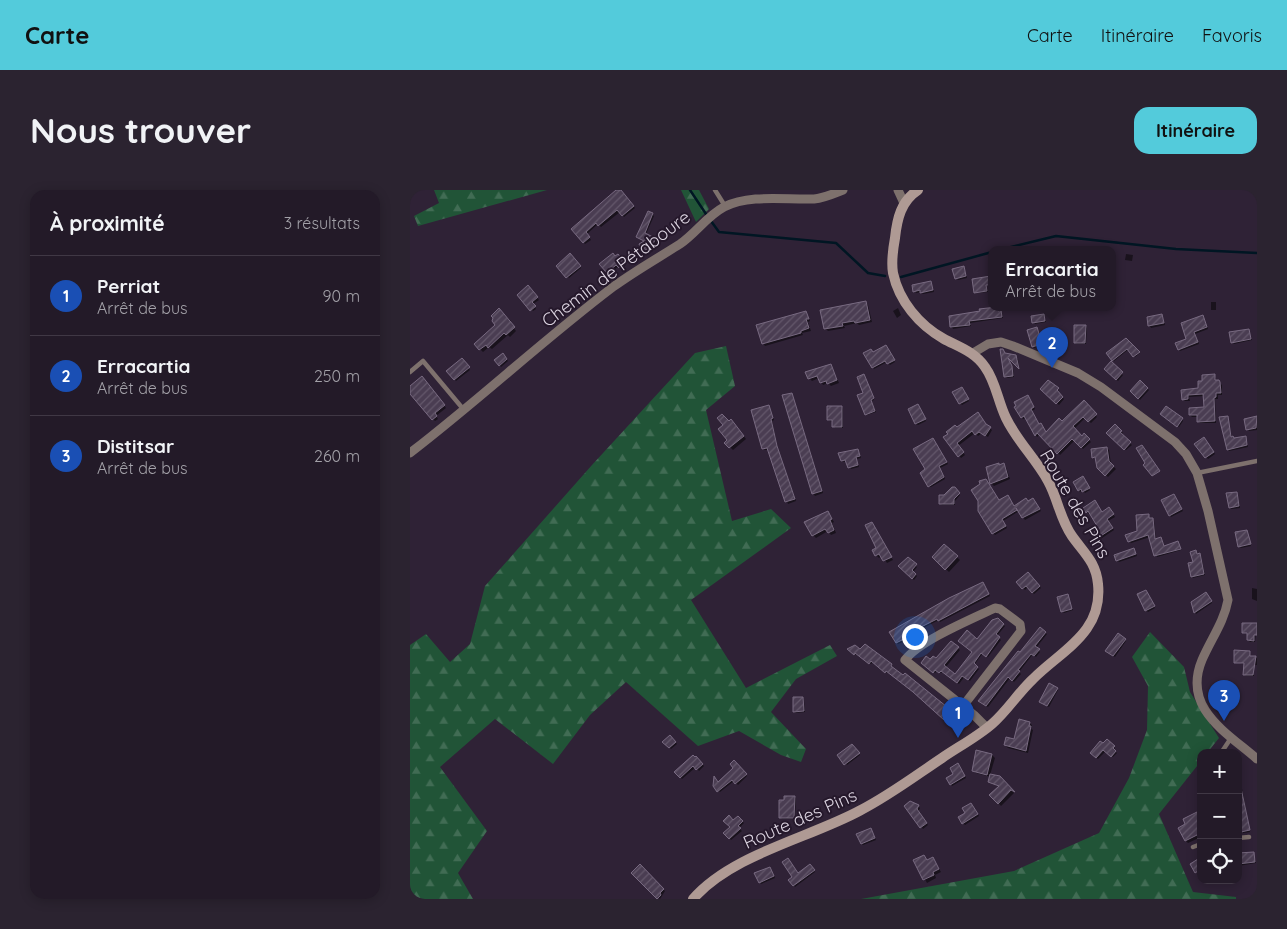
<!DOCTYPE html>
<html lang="fr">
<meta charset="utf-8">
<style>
body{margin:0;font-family:Quicksand,sans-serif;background:#2b2330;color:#f1f3f6}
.controls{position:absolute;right:15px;bottom:15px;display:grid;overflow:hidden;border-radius:10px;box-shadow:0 2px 12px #0003}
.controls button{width:45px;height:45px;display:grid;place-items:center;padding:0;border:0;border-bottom:1px solid #403845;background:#231a28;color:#f1f3f6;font:25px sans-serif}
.you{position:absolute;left:504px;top:446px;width:18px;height:18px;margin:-12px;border:4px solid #fff;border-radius:50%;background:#1a73e8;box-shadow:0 0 0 8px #1a73e833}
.badge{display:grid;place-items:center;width:32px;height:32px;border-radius:50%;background:#53cbdb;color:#fff;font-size:16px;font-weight:700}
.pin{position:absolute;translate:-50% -41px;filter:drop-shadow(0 1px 2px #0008)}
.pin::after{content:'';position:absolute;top:26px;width:18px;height:15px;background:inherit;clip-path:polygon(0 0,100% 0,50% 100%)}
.popup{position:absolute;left:578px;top:56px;width:128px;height:65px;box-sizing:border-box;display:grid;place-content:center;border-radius:10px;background:#231a28;filter:drop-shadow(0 1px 4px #0005);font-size:16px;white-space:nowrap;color:#a3a1a8}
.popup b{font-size:19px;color:#f1f3f6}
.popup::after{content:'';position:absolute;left:50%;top:100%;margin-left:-10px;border:10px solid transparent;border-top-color:#231a28}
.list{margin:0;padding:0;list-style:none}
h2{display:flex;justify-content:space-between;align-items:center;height:65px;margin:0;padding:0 20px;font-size:21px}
h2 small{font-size:16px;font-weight:400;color:#a3a1a8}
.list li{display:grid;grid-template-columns:32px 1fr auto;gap:15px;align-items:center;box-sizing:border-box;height:80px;padding:0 20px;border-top:1px solid #403845}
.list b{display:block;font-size:19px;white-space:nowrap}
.list p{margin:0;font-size:16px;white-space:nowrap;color:#a3a1a8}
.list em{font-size:16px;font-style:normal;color:#a3a1a8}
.icon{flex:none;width:28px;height:28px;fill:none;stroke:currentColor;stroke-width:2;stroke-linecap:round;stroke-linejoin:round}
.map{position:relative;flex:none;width:847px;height:709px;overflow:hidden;border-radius:15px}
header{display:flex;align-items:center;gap:30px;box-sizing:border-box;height:70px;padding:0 25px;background:#53cbdb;color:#111}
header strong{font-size:24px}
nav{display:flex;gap:28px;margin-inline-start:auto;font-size:18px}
.intro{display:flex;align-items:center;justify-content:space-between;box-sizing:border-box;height:120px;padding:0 30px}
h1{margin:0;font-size:35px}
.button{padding:12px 22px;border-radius:15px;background:#53cbdb;color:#111;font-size:18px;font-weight:700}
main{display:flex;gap:30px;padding:0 30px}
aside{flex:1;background:#231a28;border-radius:15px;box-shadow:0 2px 12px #0003}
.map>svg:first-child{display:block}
</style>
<header>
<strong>Carte</strong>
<nav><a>Carte</a><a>Itinéraire</a><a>Favoris</a></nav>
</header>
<div class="intro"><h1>Nous trouver</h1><a class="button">Itinéraire</a></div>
<main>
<aside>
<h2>À proximité<small>3 résultats</small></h2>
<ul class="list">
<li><span class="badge" style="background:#1a4fb4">1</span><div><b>Perriat</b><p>Arrêt de bus</p></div><em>90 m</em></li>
<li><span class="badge" style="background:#1a4fb4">2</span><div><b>Erracartia</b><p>Arrêt de bus</p></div><em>250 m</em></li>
<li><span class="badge" style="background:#1a4fb4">3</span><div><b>Distitsar</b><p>Arrêt de bus</p></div><em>260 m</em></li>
</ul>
</aside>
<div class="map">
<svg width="847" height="709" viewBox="0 0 847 709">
<defs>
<pattern id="forest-firs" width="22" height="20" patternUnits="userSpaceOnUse" patternTransform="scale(1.25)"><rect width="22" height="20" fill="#215437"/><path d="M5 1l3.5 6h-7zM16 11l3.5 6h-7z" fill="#416c54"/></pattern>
<pattern id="building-hatch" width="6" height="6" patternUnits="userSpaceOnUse" patternTransform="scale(1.25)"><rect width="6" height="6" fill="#4a3d52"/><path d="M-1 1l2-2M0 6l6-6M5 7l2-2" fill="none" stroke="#64586b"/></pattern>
</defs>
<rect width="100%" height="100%" fill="#2f2236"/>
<path fill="url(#forest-firs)" d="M24,0h113l-129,36 -4,-10 25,-13z
M271,0h18l10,19 -13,13z
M316,156l9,40 -29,24 26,111 39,-12 20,19 -100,72 55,88 84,-43 7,11 -41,23 -25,33 35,37 -5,13 -20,-7 -42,-24 -41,15 -72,-64 -36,33 -37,49 -58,-45 -55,48 47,64 -29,42 15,26h-61l-2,-3v-251l16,-11 24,28 20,-18 15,-58 107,-121 103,-112z
M740,442l34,35 6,25 29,46 -12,15h-6v8l-42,53 34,78 43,5v2h-375l153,-28 85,-38 30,-55 18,-48 1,-44 -16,-29z"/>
<path fill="#0007" d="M208,0l17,18 -11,9 -4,-5 -19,15 -3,-3 -11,10 4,6 -6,4 -12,-15z
M242,24l2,2 -8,18 9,3 2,3 -3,7 -9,5 -2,-1 3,-9 -9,-5z
M160,64l11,14 -12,10 -11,-12z
M716,64l7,1 -1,6 -7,-1z
M208,66l8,9 -5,4 -2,-3 -10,8 -8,-10z
M554,78l3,10 -9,2 -2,-2z
M581,87l1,9h-5l1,6 -11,1 -2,-1z
M521,92l3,10 -11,2 -2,-2 -5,1 -1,-2z
M118,97l11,13 -6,4 3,5 -3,2 -14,-16z
M455,112l3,3 4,17 -13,3 -2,-2 -13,3 1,2 -17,3 -2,-2z
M801,112h5v8h-5z
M488,118l3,7 -4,3 -4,-7z
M586,118l3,4 3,1 1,5 -33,5 1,3 -18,3 -1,-2z
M89,119l12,12 -2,1 7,9 -6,6 -2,-2 -16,14 -3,-2 -6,5 -7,-7 21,-20z
M396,122l4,9 -2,1 3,9 -9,2 1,2 -38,11 -2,-3z
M752,125l3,10 -14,3 -1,-2 -2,-8z
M634,126l2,6 -11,2 -1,-2z
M793,127l5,12 -13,5 4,10 -19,7 -1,-2 9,-9z
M676,136l1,2 -1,16h-9l-2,-1z
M627,138l6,17 -9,3 -1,-2z
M838,140l4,10 -18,4 -1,-2z
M716,149l14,14 -5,4 -6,-8 -15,12 -7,-8z
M476,156l9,16 -5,3 -3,-3 -13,7 -1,-2v-14z
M595,164l13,5 1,9 -13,-12 7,13 1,8 -7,1 -2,-2z
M93,165l5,6 -7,6 -5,-7z
M52,170l8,10 -14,11 -8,-10z
M701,173l12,12 -5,6 -12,-12z
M421,175l8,18 -8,3 -3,-3 -5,2 -4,-7 -7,3 -3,-3z
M804,185l3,6 5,4v10h-4v4h-3l1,24h-16l-2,-2v-4h-6l-2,-2 15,-7 -1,-12 -15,1 1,4h-5l-2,-2 -1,-8 17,-1z
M455,187l9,23 -3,1 5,11 -9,3z
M15,192l21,26 -10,8 2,3 -3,2 -2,-2z
M638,192l11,9 -1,1 6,7 -5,6 -17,-16z
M730,192l9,8 -9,10 -8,-9z
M553,200l6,11 -7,4 -2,-2z
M381,204l2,2 30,97 -8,3 -2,-3z
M619,209l6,10 -3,2 7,14 7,8 16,-10 22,-22 13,16 -6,6 -6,-5 -11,11 8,8 2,-2 7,7 -8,7 -8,-9 -15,15 -20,-21 -3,3 -11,-19 -3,1 -1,-2z
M358,216l6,14 -2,1 6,28 18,52 -8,3 -19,-54h-4l-2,-2z
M432,217l1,2v19h-8l-2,-6 -5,-2z
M509,217l7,14 -8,4 -2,-1z
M753,226l19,3 1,2 -4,6z
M817,227l5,21 3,2 10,-2 3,9 -19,4 -1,-2z
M847,227v13l-8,1 -4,-11z
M319,232l5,2 12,15 -13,11 -7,-7 3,-3z
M577,236l5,4 -4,7 -6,-4 -4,3 -3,-3 -17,13 7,9 -4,3 -16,-20 12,-10z
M705,236l8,7 -2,2 11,10 -6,5 -18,-17z
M524,251l14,23 -8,4 5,11 -14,8 -2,-1 -2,-16z
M796,251l9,13 -7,5 -12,-15z
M697,258l2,2 2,14 5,5 -8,8 -10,-10 -1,-7 -4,-3z
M448,260l3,8 -5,1 3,8 -8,2 -4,-8 -3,1 -2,-2z
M593,275l3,2 4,12 -16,7 -3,-3z
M674,290l6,10 -5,3 -2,-3 -3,2 -1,-2z
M544,299l6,6 -5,6v4h-13l-1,-1 4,-7z
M827,303l3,15 -8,1 -2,-1z
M764,305l9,16 -12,6 -1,-2z
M599,309l6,8 20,-5 6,9 -16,9 -6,-9 -16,10 4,7 -12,7 -2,-2z
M674,318l18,5 9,-2 4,6 -7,4 6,9 -15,10 -2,-2 2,-12 -8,-13 -2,1z
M418,323l6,9 -2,1 4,10 -5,2 -3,-4 -12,7 -3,-3z
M738,325l2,4 4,2 2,19 5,-2 4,9 13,-5 3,8 -24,7 -7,-20 -19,6 -2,-2 10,-9z
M462,333l21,37 -6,3 -5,-7 -3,2 -3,-3 2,-7z
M837,341l4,15 -10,2 -2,-2z
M534,356l16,14 -11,12 -16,-15z
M724,359l3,7 -18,6 -2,-2z
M785,361l6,5 4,19 -12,3 -1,-2z
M498,368l9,9 -4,5 4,4 -3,4 -14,-14z
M618,384l13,14 -7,6 -6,-7 -3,3 -7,-8z
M574,395l6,11 -50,26 -1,-2 -20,10 -1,-2 -15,8 2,5 -7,3 -1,-1 -6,-11z
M842,398l5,1v12l-5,-2z
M736,401l9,17 -7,4 -2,-2z
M797,405l5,8 -16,11 -1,-2z
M657,406l6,14 -9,3 -2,-2z
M587,430l8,6 -8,10 4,4 -13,17 -5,-4 -9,12 5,4 -9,12 -5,-5 -6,8 -16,-12 -2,1 -3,-3 -3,3 -13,-10 14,-3 16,-17 8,7 -15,18 10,8 19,-24 3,-12z
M847,435l-2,17h-5l-2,-2v-6l-5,-2z
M630,439l7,5 -11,14 4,4 -4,5 -3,-3 -14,18 2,2 -7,8 -4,-4 -22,29 -8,-6z
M708,445l8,6 -11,16 -8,-6z
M439,459l12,2 30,14 1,3 11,9 2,-2 47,38 -6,8 -30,-28 -27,-21 -2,1 -14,-11 -2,2 -13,-10 -2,1z
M840,462l1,5 6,1v7h-3v11h-8l-2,-2 1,-10 -10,-2z
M647,499l1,1 -9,17 -7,-4z
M393,508l1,2 1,12 -9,1 -2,-2z
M619,533l3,2 -1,4 2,1 -5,23 -20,-5 -3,-3 9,-4z
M260,546l7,8 -6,5 -7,-7z
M697,551l8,7 -1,2 3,3 -4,4 -7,-6 -8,8 -6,-6z
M442,555l8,10 -13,10 -8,-10z
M582,565l3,3 -5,17 10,2 14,16 -13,13 -10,-11 8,-8 -10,-6 2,-4 -15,-4 -3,-3z
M286,567l8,9 -5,5 -3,-4 -14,12 -6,-7z
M324,572l13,14 -9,9 -4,-4 -14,11 -6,-6 21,-18z
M549,576l7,12 -14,8 -1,-2 3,-10z
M828,587l3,6 9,49 -7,1 -5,-12z
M384,607l2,1 -1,21h-13l-2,-2z
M496,616h12l2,2 -2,4 10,13 -5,4z
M563,616l6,10 -14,9 -2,-2 3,-10z
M791,621v26l-13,6 -2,-2z
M328,627l6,6 -5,5 3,3 -11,9 -6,-7z
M460,639l6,11 -13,5 -1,-1z
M844,663l2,10 -18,3v-10z
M514,666l4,5 5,-2 8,13 -6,3 1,3 -9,5 -12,-22z
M230,676l25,25 -5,8 -28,-26z
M400,676l5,6 -20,15 -5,-7z
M361,680l4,8 -14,6 -1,-2z"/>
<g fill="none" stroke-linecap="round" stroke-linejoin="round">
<path stroke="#001623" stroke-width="2.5" d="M280,0l16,24
M301,31l8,11 117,11 32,30 17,3
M593,59l53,-13 120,13 81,4
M491,87l91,-25"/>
</g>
<path fill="url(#building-hatch)" stroke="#786a81" d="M206,0h5l13,16 -12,10 -5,-6 -19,16 -2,-3 -10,9 4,5 -7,6 -12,-14z
M238,21l5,2 -8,20 8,4 2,-1 1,2 -4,8 -10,6 -3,-8 5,-3 -8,-4z
M160,63l11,13 -15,12 -10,-12z
M203,63l2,3 3,-2 7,8 -6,6 -3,-3 -9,8 -8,-9z
M554,76l2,10 -11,3 -3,-10z
M581,86l1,9h-6l1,6 -13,2 -2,-14z
M521,91l2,9 -13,3v-3l-7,2 -1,-7z
M118,95l10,12 -6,5 4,4 -6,5 -13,-16z
M456,111l4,19 -15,3 -1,-2 -12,2 1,3 -19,3 -4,-19z
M587,117l1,4 3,-1 1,7 -33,4 1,4 -20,2 -1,-11 31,-5 -1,-2z
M89,118l16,19 -9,8 -2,-2 -16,15 -2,-3 -7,5 -5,-6 21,-19 -3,-4 1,-3 -2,-2z
M396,121l3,8h-3l3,9 -8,3v2l-39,11 -6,-19z
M634,124l1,7 -13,2 -1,-7z
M752,124l2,9 -16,3 -1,-9z
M793,125l4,12 -13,5 4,10 -20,8 -3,-7 11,-4 -5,-16z
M664,135h12l-1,18h-11z
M627,137l5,17 -10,3 -5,-17z
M839,139l2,10 -20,4 -2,-11z
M716,148l14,14 -7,5 -6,-8 -15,12 -6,-8z
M476,155l9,15 -8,4 -2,-3 -13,7 -9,-15 8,-4 2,3z
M590,159h3l2,4 11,2 3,14 -11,-11 4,8 1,10 -9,1z
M93,163l4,6 -8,7 -5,-6z
M52,168l8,9 -16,13 -8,-9z
M701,171l12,11 -7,8 -12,-11z
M421,174l6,16 -10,4 -1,-3 -6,2 -3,-7 -9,3 -3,-7z
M454,184l10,24 -3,2 4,11 -10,4 -8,-20 6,-2 -6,-16z
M805,184v6h4l1,2 1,11h-5v4l-2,1 1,23 -18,1v-7h-8v-7l15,-1 -1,-13 -15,1v4l-6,1 -1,-10 17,-2v-7h4v-6z
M12,186l23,29 -10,8 2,3 -5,4 -22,-26v-8z
M638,190l11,8 -2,2 6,7 -7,7 -16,-15z
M730,190l8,8 -10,11 -8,-8z
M552,197l7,12 -10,5 -7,-12z
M382,203l30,98 -10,3 -30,-99z
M618,205l6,12 -3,2 8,15 2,-1 5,9 13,-14 3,3 22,-21 13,14 -9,8 -5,-5 -10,9 9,10 2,-3 6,6 -9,9 -9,-9 -15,15 -20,-21 -2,3 -11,-20 -3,2 -7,-11 2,-1 -2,-4z
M508,214l8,15 -11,5 -7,-15z
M359,215l4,13 -2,1 6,27 18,53 -10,3 -18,-54 -5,1 -11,-39z
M417,216h15v21h-10v-7h-5z
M756,216l17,12 -6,9 -17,-13z
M568,222l8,12 5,3 -6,9 -6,-4 -4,3 -3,-4 -15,12 7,9 -6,5 -15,-20 5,-3 -2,-2 9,-7 2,2z
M312,224l7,7 2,-2 13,17 -15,12 -5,-5 3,-3 -9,-11 5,-4 -6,-7z
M818,226l3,21 2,-1 1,2 12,-2 1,9 -20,5 -8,-33z
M847,226l-1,12 -10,2 -2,-11z
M705,234l7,7 -2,1 11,10 -7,8 -18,-17z
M794,247l10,15 -9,6 -11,-14z
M523,248l14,24 -8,4 5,11 -16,10 -8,-14 5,-4 -12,-20z
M732,255l18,26 -8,5 -9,-11 2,-2 -9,-15z
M697,257l2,14 5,5 -9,10 -8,-8 -2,-11 -3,1 -1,-9z
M448,259l2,7 -4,1 2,8 -10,3 -3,-8 -4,1 -3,-8z
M589,273v2l5,-2 4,14 -18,7 -4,-17z
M673,286l7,12 -8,4 -1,-3 -3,2 -5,-9z
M576,289l13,21 9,-5 6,11 12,-8 2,3 5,-3 7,11 -18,9 -6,-10 1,2 -15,9 4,7 -14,8 -14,-23v-10l-7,-11 9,-6 -1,-3z
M542,297h3l5,6 -6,6v5h-15v-9h5z
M827,302l2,14 -10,2 -3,-15z
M764,304l8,15 -13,7 -8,-16z
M685,310l7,12 7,-5 5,7 -7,5 6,9 -17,11 -4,-5 5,-4 -2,-2 2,-2 -9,-15 -2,2 -3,-5z
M418,321l4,8 -2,1 4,10 -6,3 -3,-4 -13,7 -8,-14z
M739,324v4h4l2,21 6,-2 3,9 14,-5 3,8 -27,7 -6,-21 -20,7 -3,-7 12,-4 -1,-16z
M462,332l20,35 -9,4 -4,-7 -4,2 -3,-6 4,-2 -11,-23z
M837,340l4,14 -13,3 -3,-15z
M534,354l14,12 -13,14 -13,-13z
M724,358l2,6 -20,7 -2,-6z
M786,360l1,4 3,-1 4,21 -13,3 -3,-14 5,-1 -3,-10z
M498,367l9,7 -5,6 4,4 -4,5 -14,-13z
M618,382l12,14 -8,7 -6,-7 -4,3 -6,-7z
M573,392l6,12 -51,27 -1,-2 -20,10 -1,-2 -14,8 2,4 -8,4 -7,-11 60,-34z
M736,400l9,16 -10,5 -8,-17z
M796,402l6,9 -18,12 -3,-11z
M658,404l4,15 -11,3 -4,-15z
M588,428l6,6 -8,10 4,3 -14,20 -5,-4 -7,10 4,4 -10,13 -6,-4 -5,7 -16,-12 -2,2 -4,-3 -2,3 -12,-10 5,-7 4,3 3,-3 3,2 15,-17 8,6 -15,18 11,9 17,-22 -14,-11 9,-11 10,9 15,-19z
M832,433h15v12h-3v6l-7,-1v-7h-5z
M630,437l6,5 -11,14 5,3 -6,7 -3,-2 -13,16 2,1 -8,10 -4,-4 -22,29 -8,-5 40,-50 2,1z
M708,443l8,6 -13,17 -8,-5z
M455,454l27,20 -1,2 12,9 2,-2 47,38 -8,9 -31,-28 -27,-21 -1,2 -14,-12 -2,3 -14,-11 -1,2 -7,-6 8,-4 5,4z
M824,460l16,1v5h6l-3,19h-10l1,-12h-10z
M639,493l9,5 -11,18 -8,-4z
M383,507h10l1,14 -11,1z
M609,529l11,3 -1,4h2l-5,25 -22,-6 2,-8 8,2z
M260,545l6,7 -7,6 -7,-6z
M697,549l8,7 -2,2 3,3 -5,6 -8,-7 -7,8 -6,-5 10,-12 3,2z
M442,554l8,9 -16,12 -7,-10z
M566,560l16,4 -5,21 -15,-4z
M283,565l2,2 1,-1 7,8 -7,6 -3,-4 -13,12 -6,-6z
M324,570l13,14 -12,10 -3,-4 -15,12 -4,-6 1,-10 4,6 15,-14 -3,-4z
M548,573l7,13 -15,9 -4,-7 7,-4 -3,-6z
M580,584l10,2 15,16 -4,-2 -13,14 -9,-9 10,-9 -11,-4z
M828,598h3l9,42 -9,2 -3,-9z
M374,606h11l-1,22h-15v-18h5z
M500,611l9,4 -2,4 10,14 -7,5 -16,-22z
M561,613l7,11 -16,10 -4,-7 7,-4 -3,-5z
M791,620v23l-16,8 -7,-13 7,-4 -2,-5z
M319,625l4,5 5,-4 5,5 -5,5 3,2 -12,11 -6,-6 7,-6 -7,-6z
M461,638l4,10 -14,6 -5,-10z
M844,662l1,10 -17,2v-11z
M514,665l3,5 6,-3 6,12 -6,3 1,3 -11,5 -10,-20z
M378,668l10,15 12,-9 5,6 -22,16 -5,-6 4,-3 -10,-15z
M788,669l3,5v5l-6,4 -5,-9z
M230,674l24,25 -4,4 1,2 -4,4 -26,-26z
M360,677l4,9 -15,7 -5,-10z"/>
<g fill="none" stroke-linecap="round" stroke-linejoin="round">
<path stroke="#7e716d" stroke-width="4.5" d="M305,0l10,16
M0,182l13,-11 41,49
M787,283l60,-12
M811,563l10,-15
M828,648l11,-1
M783,657l8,-3"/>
<path stroke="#7e716d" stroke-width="9" d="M488,0l6,13
M563,163l15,-9 13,-2 12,4 65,27 23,14 74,55 11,12 11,19 11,38 20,89c-4,22 -17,39 -26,60 -20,48 24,72 55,99
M0,263c69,-53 133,-113 203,-166 22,-16 45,-29 67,-43 16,-11 27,-28 44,-37 26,-13 61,-7 90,-8 10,-1 19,-5 29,-9
M553,516l58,-75 -1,-7 -20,-15 -5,-1c-23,11 -76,33 -90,52l69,55 13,13"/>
<path stroke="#af9a94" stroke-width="10" d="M283,709c39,-45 117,-61 168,-89 29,-15 54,-34 81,-52 16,-11 35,-21 50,-34 15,-13 26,-31 41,-45 29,-29 70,-46 65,-95 -2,-22 -14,-31 -26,-48 -12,-17 -14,-37 -24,-55 -12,-22 -31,-40 -42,-63 -8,-16 -10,-36 -21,-51 -10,-15 -26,-20 -41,-28 -25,-14 -45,-38 -51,-66 -2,-12 0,-24 2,-35 2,-19 6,-37 23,-48"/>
</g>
<g text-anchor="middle" stroke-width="4" stroke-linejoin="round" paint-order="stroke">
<g font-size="18" fill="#dcd4e1" stroke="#25182b">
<text transform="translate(206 79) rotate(-37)" y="6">Chemin de Pétaboure</text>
<text transform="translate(665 314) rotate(60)" y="6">Route des Pins</text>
<text transform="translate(390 629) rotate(-24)" y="6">Route des Pins</text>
</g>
</g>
</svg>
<div class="controls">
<button>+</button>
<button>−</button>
<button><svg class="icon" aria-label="locate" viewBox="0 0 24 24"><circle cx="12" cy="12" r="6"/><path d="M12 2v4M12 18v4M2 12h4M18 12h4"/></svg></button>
</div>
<div class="you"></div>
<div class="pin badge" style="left:548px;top:548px;background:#1a4fb4">1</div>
<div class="pin badge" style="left:642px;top:178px;background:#1a4fb4">2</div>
<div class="popup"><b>Erracartia</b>Arrêt de bus</div>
<div class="pin badge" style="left:814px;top:531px;background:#1a4fb4">3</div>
</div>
</main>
